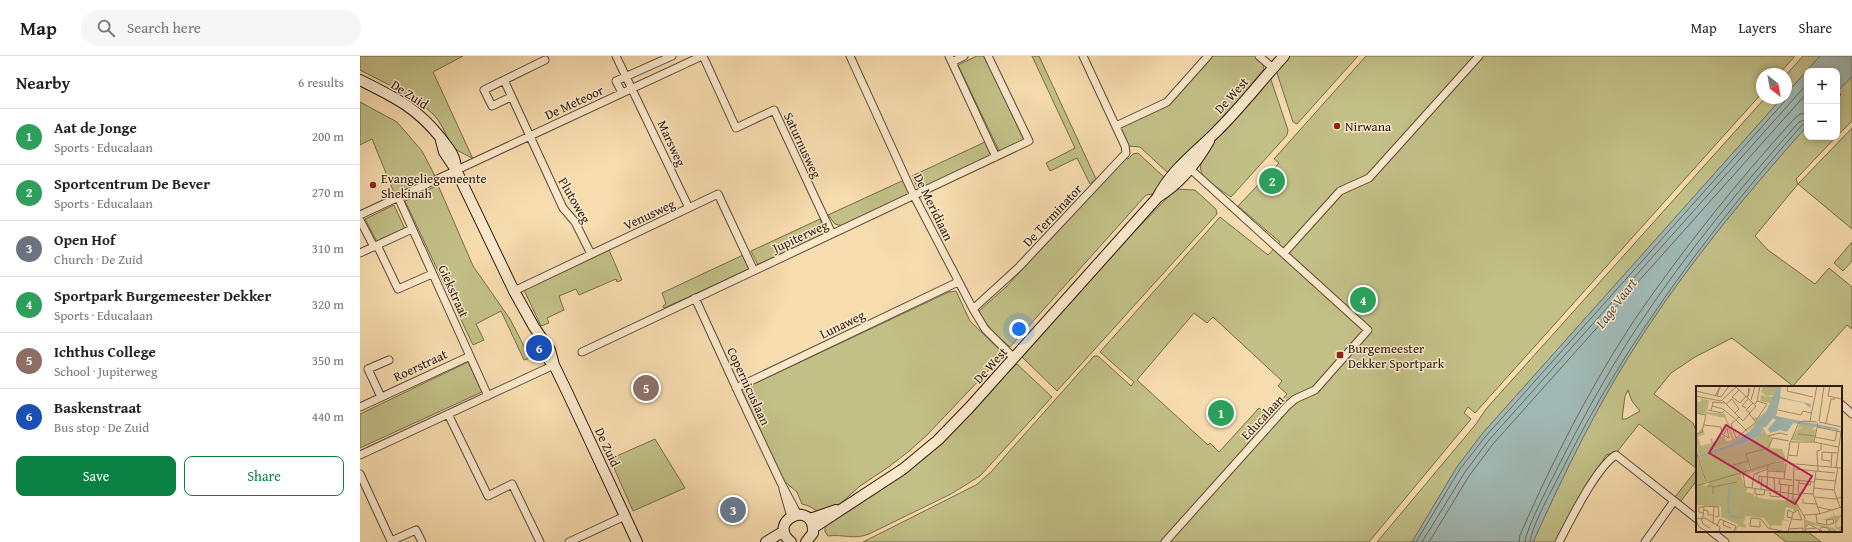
<!DOCTYPE html>
<meta charset="utf-8">
<style>
body{margin:0;font-family:"Gentium Book Plus",serif;background:#f6f6f6;color:#202124}
.controls{position:absolute;right:12px;top:12px;display:grid;overflow:hidden;border-radius:8px;box-shadow:0 2px 6px #0003}
.controls button{width:36px;height:36px;display:grid;place-items:center;padding:0;border:0;border-bottom:1px solid #e0e0e0;background:#fff;color:#202124;font:20px sans-serif}
.compass{position:absolute;left:1396px;top:12px;width:36px;height:36px;border-radius:50%;background:#fff;box-shadow:0 2px 6px #0003;rotate:149deg}
.you{position:absolute;left:659px;top:273px;width:14px;height:14px;margin:-10px;border:3px solid #fff;border-radius:50%;background:#1a73e8;box-shadow:0 0 0 6px #1a73e833}
.badge{display:grid;place-items:center;width:26px;height:26px;border-radius:50%;background:#0b8043;color:#fff;font-size:13px;font-weight:700}
.pin{position:absolute;translate:-50% -50%;border:2px solid #fff;box-shadow:0 1px 4px #0006}
.list{margin:0;padding:0;list-style:none}
h2{display:flex;justify-content:space-between;align-items:center;height:52px;margin:0;padding:0 16px;font-size:17px}
h2 small{font-size:13px;font-weight:400;color:#757577}
.list li{display:grid;grid-template-columns:26px 1fr auto;gap:12px;align-items:center;box-sizing:border-box;height:56px;padding:0 16px;border-top:1px solid #e0e0e0}
.list b{display:block;font-size:15px;white-space:nowrap}
.list p{margin:0;font-size:13px;white-space:nowrap;color:#757577}
.list em{font-size:13px;font-style:normal;color:#757577}
.actions{display:flex;gap:8px;padding:12px 16px}
.actions a{flex:1;padding:9px 0;border:1px solid #0b8043;border-radius:8px;text-align:center;font-size:14px;color:#0b8043}
.actions .main{background:#0b8043;color:#fff}
.icon{flex:none;width:22px;height:22px;fill:none;stroke:currentColor;stroke-width:2;stroke-linecap:round;stroke-linejoin:round}
.map{position:relative;flex:none;width:1492px;height:486px;overflow:hidden}
header{display:flex;align-items:center;gap:24px;box-sizing:border-box;height:56px;padding:0 20px;background:#fff;border-bottom:1px solid #e0e0e0}
header strong{font-size:19px}
nav{display:flex;gap:22px;margin-inline-start:auto;font-size:14px}
.search{width:280px;height:36px;background:#f6f6f6;display:flex;align-items:center;gap:10px;box-sizing:border-box;padding:0 14px;border-radius:22px;color:#757577;font-size:15px}
main{display:flex}
aside{flex:1;background:#fff}
.map>svg:first-child{display:block}
</style>
<header>
<strong>Map</strong>
<div class="search"><svg class="icon" aria-label="search" viewBox="0 0 24 24"><circle cx="10" cy="10" r="6"/><path d="M15 15l6 6"/></svg>Search here</div>
<nav><a>Map</a><a>Layers</a><a>Share</a></nav>
</header>
<main>
<aside>
<h2>Nearby<small>6 results</small></h2>
<ul class="list">
<li><span class="badge" style="background:#2e9e5b">1</span><div><b>Aat de Jonge</b><p>Sports · Educalaan</p></div><em>200 m</em></li>
<li><span class="badge" style="background:#2e9e5b">2</span><div><b>Sportcentrum De Bever</b><p>Sports · Educalaan</p></div><em>270 m</em></li>
<li><span class="badge" style="background:#6b7280">3</span><div><b>Open Hof</b><p>Church · De Zuid</p></div><em>310 m</em></li>
<li><span class="badge" style="background:#2e9e5b">4</span><div><b>Sportpark Burgemeester Dekker</b><p>Sports · Educalaan</p></div><em>320 m</em></li>
<li><span class="badge" style="background:#8d6e63">5</span><div><b>Ichthus College</b><p>School · Jupiterweg</p></div><em>350 m</em></li>
<li><span class="badge" style="background:#1a4fb4">6</span><div><b>Baskenstraat</b><p>Bus stop · De Zuid</p></div><em>440 m</em></li>
</ul>
<div class="actions"><a class="main">Save</a><a>Share</a></div>
</aside>
<div class="map">
<svg width="1492" height="486" viewBox="0 0 1492 486">
<rect width="100%" height="100%" fill="#f7dcaf"/>
<filter id="stains"><feTurbulence type="fractalNoise" baseFrequency=".005" numOctaves="4"/><feColorMatrix values="0 0 0 0 .2 0 0 0 0 .09 0 0 0 0 .02 0 0 0 .5 -.17"/></filter>
<radialGradient id="worn" r=".72"><stop offset=".6" stop-color="#630" stop-opacity="0"/><stop offset="1" stop-color="#630" stop-opacity=".3"/></radialGradient>
<path fill="#c2bf87" stroke="#766c4a" fill-rule="evenodd" d="M0,0h103l-30,16 40,87c-5,-4 -15,-7 -18,-11 -9,-10 -12,-24 -22,-34 -21,-20 -47,-30 -73,-44z
M617,0h8l40,86 -25,11 -42,-88z
M672,0h7l57,123 -6,5 -13,-26 -27,13 -4,-8 29,-15z
M853,0h44l5,5 2,8 -25,30 -70,75 -29,-27 -12,-1 -8,-18 50,-24z
M928,0h70l-61,68 -4,-2 -17,-52z
M1006,0h429l-16,18h-17v19l-287,320 -7,-6 -4,6 7,6 -102,123h-506l113,-57 15,-13 103,-116h4l33,30 3,-4 -34,-30 120,-135 48,38 12,-13 -42,-36 41,-43 -5,-4zM834,257l13,10 6,-6 69,64 -4,5 9,8 -19,22 -9,-8 -40,44 -9,-9 -2,2 -71,-65z
M1443,0h17l-34,38v-19z
M1492,20v45l-15,15v-40l2,1 2,-2 -3,-4z
M910,21l18,53 -1,5 -56,62c-7,-5 -28,-18 -30,-26 -7,-18 55,-79 69,-94z
M1405,42h17l-300,336 -25,33 -45,75h-35l99,-118 10,-15z
M0,46l37,20 25,29 13,25 -40,19 -23,-56 -12,6z
M1447,70v11h29l-40,42 2,5 54,-56v101l-54,-45 -43,52 13,14 47,34 14,-16 23,19v42l-5,-4 -54,61 -61,-48 -37,19 -24,16 -17,21 39,29 4,10v47l-16,21 -6,-4 22,-28 -58,-45 -22,28 -11,3 -47,87h-26c33,-73 68,-145 112,-211 48,-73 104,-140 162,-205zM1268,334l4,11 8,10 -14,8h-4l3,-23z
M625,86l8,15 -74,34 -7,-15z
M778,97l27,25 -12,16 -7,1 -136,152 -18,-16 -14,-19 29,-26 119,-128 2,1 5,-5z
M544,124l7,15 -68,31 -8,-2 -7,-9z
M78,129l35,81 37,53 20,39 -6,2 -23,-49 -25,13 8,16 -11,5 -68,-144z
M816,133l19,1 21,19 1,5 -160,177 -35,-34 109,-122z
M34,149l11,24 -28,13 -12,-23z
M460,163l4,10 -1,6 -65,30 -7,-14z
M1492,186v19l-9,10 -9,-8z
M249,194l13,30 -5,2 -1,-3 -37,16 -3,-6 -17,7 5,14 -17,8 2,5 -8,3 -17,-36z
M383,199l7,14 -86,39 -1,-2 3,-2 -4,-11z
M596,235l14,30 34,33 -77,81 -19,17 -21,16 -27,18 -20,18 -20,9 -11,-7 -7,-2 -5,-12 -13,-11 -43,-91 208,-98z
M108,306l14,30 -122,56v-34z
M657,308l35,33 -72,79 -29,18 -82,40c-14,6 -27,0 -41,2l-3,-4v-7c46,-28 90,-58 129,-95 20,-18 38,-40 56,-60z
M295,383l30,49 -52,23 -23,-52z
M1412,475h35l14,11h-35z"/>
<path fill="#a1b9b5" stroke="#717972" d="M1460,0h32v20l-14,15 3,4 -2,2 -2,-1v-25h-30v55c-58,65 -114,132 -162,205 -44,66 -79,138 -112,211h-121l45,-75 25,-33 300,-336h4v-4z"/>
<g fill="none" stroke-linecap="round" stroke-linejoin="round">
<path stroke="#656a62" stroke-width="1" d="M1056,486l44,-73 25,-32 299,-335 1,-4
M1062,486l43,-70 24,-32 318,-356
M1069,486l40,-66 24,-32 314,-351
M1159,486l1,-7c32,-73 69,-146 113,-213 49,-72 104,-140 162,-204l5,-4 7,-1
M1165,486c1,-13 23,-55 30,-69 25,-50 52,-100 83,-147 48,-73 103,-139 161,-204l8,-3
M1170,486c1,-15 24,-56 32,-72 64,-129 145,-237 240,-345l5,-1"/>
<defs>
<path id="street" d="M256,0l73,152
M343,0l33,72 38,-18 58,124
M490,0l64,140 59,113 12,20 29,29
M589,0l47,101
M899,0l14,12
M592,6l12,-6
M144,24l59,128 12,14 16,32
M262,37l-6,-12 56,-25
M151,41l-19,9 -8,-16 61,-30
M756,70l51,-24 41,-46
M38,141l90,199
M0,159l342,-159
M0,164l14,27
M17,189l21,44 34,-15
M0,197l52,-24
M924,197l56,-62 29,-13 110,-122
M154,235l204,-97 36,77
M335,242l45,98 41,87 17,32
M613,253l46,-42 107,-114 -1,-7 -42,-90
M222,296l447,-211 -41,-85
M376,332l222,-106
M21,341l-13,-28 21,-9
M1481,348l11,10
M0,351l110,-51
M88,358l40,82 24,-12 28,58
M0,399l194,-90
M0,418l31,67 25,-11 6,12
M423,433l8,28
M1351,475l14,11
M209,486l56,-26
M805,486l122,-136 8,-7 20,-9 53,-60 -181,-164
M1199,486c11,-21 38,-76 57,-87l81,64
M1285,486l29,-41"/>
<path id="secondary" d="M0,24c34,17 56,27 80,57 8,11 15,17 16,31
M80,81l4,15 12,18 58,121 20,36 16,23 4,15
M798,141c21,-13 39,-35 51,-56
M189,304l5,5 15,31 68,146
M450,463l26,-9
M453,472l90,-59 35,-29 31,-32 188,-210c13,-26 36,-44 57,-64 25,-24 46,-52 70,-78
M406,486l18,-11
M431,486c-26,-21 24,-44 22,-9l-7,9"/>
</defs>
<use href="#street" stroke="#5c4a36" stroke-width="9"/>
<use href="#secondary" stroke="#291a0e" stroke-width="12"/>
<use href="#street" stroke="#fae8cb" stroke-width="7"/>
<use href="#secondary" stroke="#fae8cb" stroke-width="10"/>
</g>
<g fill="#8f2418" stroke="#fae8cb" stroke-width="1.5">
<circle cx="977" cy="70" r="4"/>
<circle cx="13" cy="129" r="4"/>
<rect x="976" y="295" width="8" height="8" rx="2"/>
</g>
<g text-anchor="middle" stroke-width="3" stroke-linejoin="round" paint-order="stroke">
<g font-size="13" fill="#291a0e" stroke="#fae8cb">
<text transform="translate(50 38) rotate(33)" y="5">De Zuid</text>
<text transform="translate(871 39) rotate(-48)" y="5">De West</text>
<text transform="translate(214 46) rotate(-25)" y="5">De Meteoor</text>
<text transform="translate(312 87) rotate(65)" y="5">Marsweg</text>
<text transform="translate(443 89) rotate(65)" y="5">Saturnusweg</text>
<text transform="translate(215 144) rotate(60)" y="5">Plutoweg</text>
<text transform="translate(574 151) rotate(64)" y="5">De Meridiaan</text>
<text transform="translate(289 158) rotate(-25)" y="5">Venusweg</text>
<text transform="translate(692 159) rotate(-47)" y="5">De Terminator</text>
<text transform="translate(440 180) rotate(-25)" y="5">Jupiterweg</text>
<text transform="translate(94 235) rotate(66)" y="5">Giekstraat</text>
<text transform="translate(482 268) rotate(-26)" y="5">Lunaweg</text>
<text transform="translate(60 309) rotate(-25)" y="5">Roerstraat</text>
<text transform="translate(630 309) rotate(-48)" y="5">De West</text>
<text transform="translate(389 330) rotate(65)" y="5">Copernicuslaan</text>
<text transform="translate(902 361) rotate(-47)" y="5">Educalaan</text>
<text transform="translate(248 391) rotate(65)" y="5">De Zuid</text>
</g>
<g font-size="13" fill="#291a0e" stroke="#fae8cb" text-anchor="start">
<text x="985" y="75">Nirwana</text>
<text x="21" y="127">Evangeliegemeente<tspan x="21" dy="15">Shekinah</tspan></text>
<text x="988" y="297">Burgemeester<tspan x="988" dy="15">Dekker Sportpark</tspan></text>
</g>
<g font-size="14" font-style="italic" fill="#535248" stroke="#fae8cb">
<text transform="translate(1256 247) rotate(-53)" y="5">Lage Vaart</text>
</g>
</g>
<g transform="translate(1336 330)">
<rect width="146" height="146" fill="#f7dcaf"/>
<path d="M67,0h15l-6,17 -9,14 -4,5 -25,20 -36,13 -2,-20 6,-7 3,6 -7,3 3,9 10,-3 -1,-4 3,-1 -1,4 5,-1 1,-5h6l2,5 6,-1 -7,-22 -29,-6v-11l5,1v-3l-5,-2 27,7 -14,-3 -2,11 18,2 7,19h2l-2,1 2,5 10,-5 12,-12 -7,-8 9,8 -8,-9 6,6 12,-9 2,-7 -10,-2 1,-6 11,2 2,-2 -7,1 -6,-4zM104,37l17,2 -5,5 4,-1 -3,13 -22,-2 6,-10 7,-4 -7,3zM67,41l3,7 8,4 -3,1 -1,9 12,1 4,10 -34,10 -3,-7v3l-3,2 4,-1 -2,5 20,-6v3l-11,3 2,3 -2,1 -1,13 1,-17 -16,5 4,11h3l-2,5 8,2v3l4,-3 -1,3 7,2 27,2 1,-6 7,13 -5,4v-3l-8,-2 -2,12 7,3 -8,-2 -2,6 -9,-1 -3,7 1,-6 -6,-8 -18,-2 -3,8 3,1 -1,3 -6,-2 -5,6 4,-8 -17,-7v-10l-24,-2 -1,7v-25l3,-1h-3v-28h2l7,24 -3,3 5,1 3,-4 -4,-1 -7,-24 47,-14 16,-9zM88,76l1,10 -16,-2 -1,-5zM135,120l4,10 7,-1 -6,9 1,3h5v4l-6,-2v3h-6l-2,-4 -20,-4 -2,2v-6l30,9 -2,-10 -12,1 12,-4z" fill="#c2bf87"/>
<path d="M82,0h3l-1,11 31,7 -1,4 -6,-5 -24,-5 -4,18 60,12 6,3 -49,-8 -6,9 -7,-2 -10,3 -2,-4 8,-9 -3,-2 -7,9h-3l-2,8 -18,9 -47,14v-2l34,-12 20,-13 16,-19z" fill="#a1b9b5"/>
<path fill="none" stroke="#a1b9b5" stroke-width="2" d="M32,118l2,-19M32,119l2,11 11,2"/>
<path fill="none" stroke="#a58e6f" stroke-width="1" d="M92,0l-1,5 26,6M134,0l-2,10 14,3M43,4l-7,7 8,6 6,-7M0,5l25,6 8,-11M0,10l25,5 16,-15M19,10l5,-9 -3,9M51,12l2,-5v-5l-1,8M55,14l4,-14M27,15l20,20 13,-15 -20,-19M61,15l3,-15M30,18l6,-5 7,10 -4,4M59,18l2,-3 10,3 -10,15 -2,-1M16,20l11,3 12,10M50,22l-4,-2 6,-7M12,24l14,3 3,-3M82,24l23,5 2,-4 8,2M15,25l2,-9 11,1M0,27l10,2 -4,17 -6,2M54,27l-4,-3 7,-7M43,31l-8,7 5,14 20,-16 -7,-8M40,34l11,11M107,35l14,1M114,35l7,-35M123,35l5,-35M123,36l23,5M130,37l5,-24h4M8,39l17,2 1,7 7,4 -2,-10 -3,6M121,41l24,5 -5,35M102,48l17,2M72,50l12,-3 8,2M119,51l20,4 2,-10M95,56h23M118,56l24,5M118,56l4,-19M93,59l10,-23 5,-1M0,64l10,32M92,69l9,1 2,-13M91,75l3,-18M135,75l-9,-1v-8l15,1M98,77l-1,34 12,21v14M100,78l23,2M34,80l18,-5M123,80l23,2M135,81l1,-14M142,81l-4,23 6,17M100,83l39,4M55,84l-5,-16 22,-6 5,-10 16,3M72,85l17,1M120,85l-3,23 7,20M122,85l-1,-20 4,-1v-6M47,86l2,15 56,8M58,88l14,-5M78,92l1,15M84,92l-1,6 15,2M88,93l2,-16M119,93l20,2M99,94l20,2M103,97l11,2 1,-3M65,98l-2,-1v-7l33,4M0,100l78,-23 11,-2M11,100h6v8M17,101l24,-5M56,102l2,-14M59,102v6l9,1 1,-6M118,102l20,2M65,103l1,-12M71,103l1,-25M74,106v4l10,1 1,-13M102,106l1,-12M102,107l15,1M119,111l20,2 7,-2M92,112l1,-13M107,113v4l14,1M122,121l13,3M8,124l4,1v4h6M7,127l-4,-1v-5h5M120,128l1,9 11,2 6,-2 -1,-4 -7,1 1,4M108,129l15,-1 23,-7M5,132l2,6 7,4M7,132l1,-12 14,1 1,9 -4,1M96,132l-5,-1 1,-7 6,3M0,133l9,-1 15,9 -1,5M96,133l10,1 -4,-10M0,134l3,7 9,5M28,135l-1,4 8,3M64,135v6l-10,-1 1,-8 10,1 7,9 18,4M17,138l1,-17M21,140l3,-7 16,7 -2,6M110,141l3,-3 7,4M93,143l14,-1v4M92,146l5,-19 7,-4M109,146l1,-3 10,-1 8,4M123,146l2,-5 7,1 2,4"/>
<path fill="#c2185b" fill-opacity="0.15" stroke="#c2185b" stroke-width="2" d="M30,39l86,51 -17,28 -86,-51z"/>
<rect width="146" height="146" fill="none" stroke="#291a0e" stroke-width="2"/>
</g>
<rect width="100%" height="100%" filter="url(#stains)"/>
<rect width="100%" height="100%" fill="url(#worn)"/>
</svg>
<div class="controls">
<button>+</button>
<button>−</button>
</div>
<svg class="compass" viewBox="-18 -18 36 36"><path d="M0-13l5 13h-10z" fill="#e53935"/><path d="M0 13l5-13h-10z" fill="#757577"/></svg>
<div class="you"></div>
<div class="pin badge" style="left:861px;top:357px;background:#2e9e5b">1</div>
<div class="pin badge" style="left:912px;top:125px;background:#2e9e5b">2</div>
<div class="pin badge" style="left:373px;top:454px;background:#6b7280">3</div>
<div class="pin badge" style="left:1003px;top:244px;background:#2e9e5b">4</div>
<div class="pin badge" style="left:286px;top:332px;background:#8d6e63">5</div>
<div class="pin badge" style="left:179px;top:292px;background:#1a4fb4">6</div>
</div>
</main>
